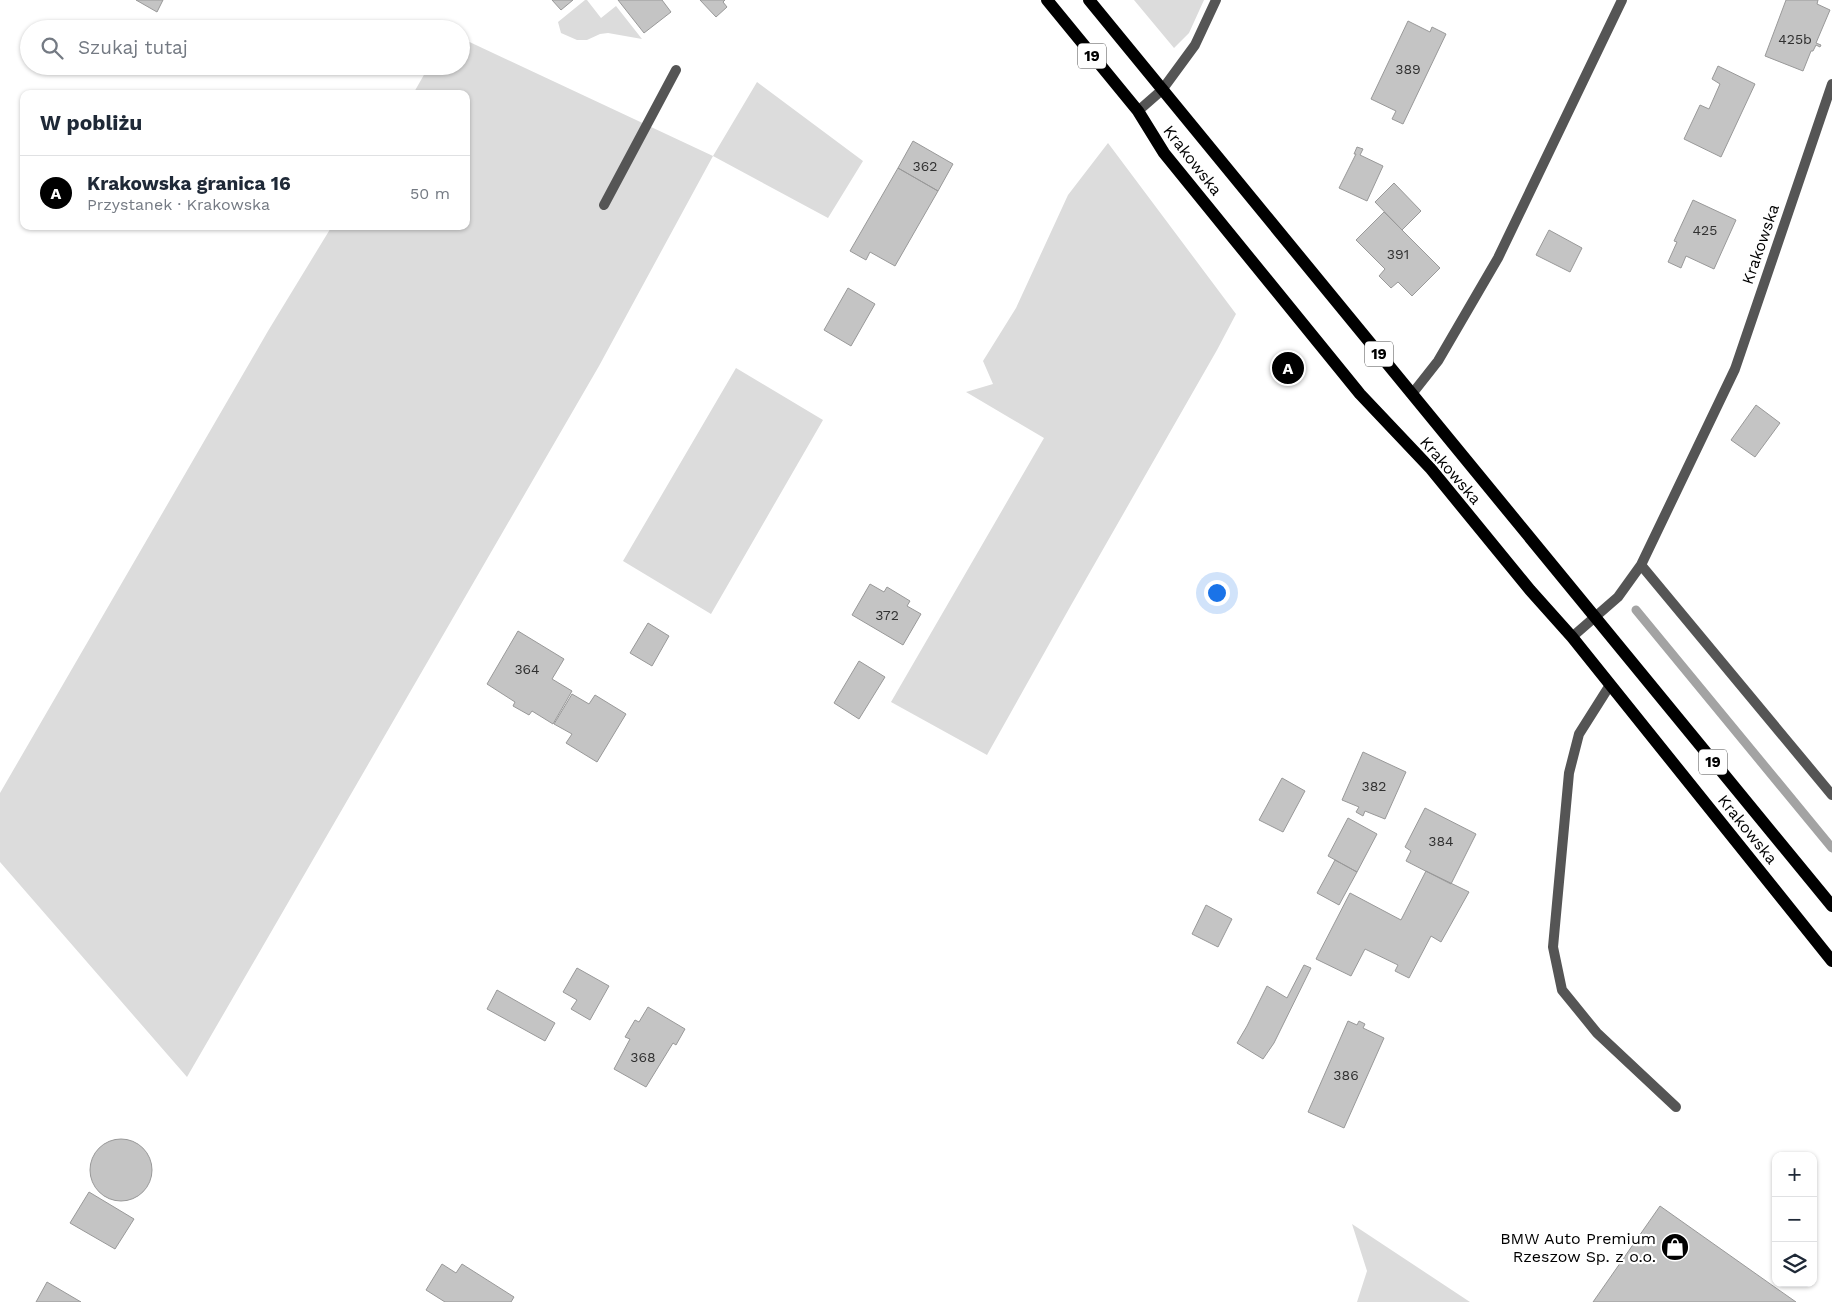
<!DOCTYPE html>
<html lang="pl">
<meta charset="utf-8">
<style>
body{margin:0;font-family:"Work Sans",sans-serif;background:#f6f6f7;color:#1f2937}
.controls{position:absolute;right:15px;bottom:15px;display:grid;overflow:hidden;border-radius:10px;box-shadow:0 1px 4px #0004}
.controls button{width:45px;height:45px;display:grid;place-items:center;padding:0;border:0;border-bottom:1px solid #e0e1e3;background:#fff;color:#1f2937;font:25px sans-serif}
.you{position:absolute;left:1216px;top:592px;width:18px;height:18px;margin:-12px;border:4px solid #fff;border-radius:50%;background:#1a73e8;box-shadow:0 0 0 8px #1a73e833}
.badge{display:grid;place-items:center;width:32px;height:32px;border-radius:50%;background:#000;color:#fff;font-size:16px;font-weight:700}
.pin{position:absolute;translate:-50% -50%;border:2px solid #fff;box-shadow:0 1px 5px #0006}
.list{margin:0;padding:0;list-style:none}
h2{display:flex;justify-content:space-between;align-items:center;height:65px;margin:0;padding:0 20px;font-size:21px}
h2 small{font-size:16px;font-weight:400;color:#747a83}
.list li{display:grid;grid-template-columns:32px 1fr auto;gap:15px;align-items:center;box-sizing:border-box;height:75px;padding:0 20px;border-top:1px solid #e0e1e3}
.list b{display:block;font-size:19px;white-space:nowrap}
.list p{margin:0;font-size:16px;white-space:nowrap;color:#747a83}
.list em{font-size:16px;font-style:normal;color:#747a83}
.icon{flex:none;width:28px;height:28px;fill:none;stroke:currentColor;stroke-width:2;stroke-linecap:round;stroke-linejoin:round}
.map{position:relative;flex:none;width:1832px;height:1302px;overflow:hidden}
.search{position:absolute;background:#fff;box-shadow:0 1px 4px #0004;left:20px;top:20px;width:450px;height:55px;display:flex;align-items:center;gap:12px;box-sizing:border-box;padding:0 18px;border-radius:28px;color:#747a83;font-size:19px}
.panel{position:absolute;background:#fff;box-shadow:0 1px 4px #0004;left:20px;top:90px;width:450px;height:140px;border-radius:10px}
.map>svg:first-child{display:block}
</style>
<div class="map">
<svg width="1832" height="1302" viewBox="0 0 1832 1302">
<rect width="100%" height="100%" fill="#fff"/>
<path fill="#dcdcdc" d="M585,0h2l14,18 15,-12 26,33 -34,-6 -8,1 -13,6h-10l-16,-7 -3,-11z
M1134,0h70l-15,33 -15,15z
M461,38l252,118 44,-74 106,79 -35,57 -115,-62 -114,210 -412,711 -187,-215v-69l268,-462 64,-105h134v-132h-53l16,-28h32z
M1108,143l128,171 -19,36 -147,257 -83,148 -96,-53 153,-264 -78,-46 27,-8 -10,-23 33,-53 52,-113z
M736,368l87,52 -112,194 -88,-53z
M1352,1224l118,78h-113l10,-31z"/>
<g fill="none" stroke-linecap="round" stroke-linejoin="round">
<path stroke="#a3a3a3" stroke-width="9" d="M1636,610l196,238"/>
</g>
<path fill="#c4c4c4" stroke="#999" d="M136,0h27l-6,12z
M552,0h21l-12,10z
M618,0h44l9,12 -27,21z
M700,0h25l-2,2 4,5 -11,10z
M1786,0h32l-1,4 13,6 -14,33 5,2 -1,2 -4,-2 -3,6h-2l-8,20 -38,-15z
M1408,21l22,11 2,-5 14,7 -43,90 -11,-5 4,-8 -25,-12z
M1718,66l37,18 -34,73 -37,-18 16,-34 9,4 11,-25 -8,-5z
M913,141l40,23 -15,27 -40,-23z
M1357,147l6,2 -3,6 23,11 -16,35 -28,-13 17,-34h-2z
M898,168l40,23 -43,75 -25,-14 -4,8 -16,-9z
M1394,183l27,28 -19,19 -27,-28z
M1693,200l43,20 -22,49 -28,-13 -5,12 -13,-6 9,-20 -3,-1z
M1384,212l56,56 -28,28 -14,-14 -7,6 -12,-12 6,-7 -29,-29z
M1549,230l33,18 -12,24 -34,-17z
M848,288l27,16 -24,42 -27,-16z
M1756,405l24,18 -25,34 -24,-17z
M870,584l14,8 3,-5 23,14 -3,5 14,8 -18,31 -51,-30z
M648,623l21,13 -17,30 -22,-13z
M518,631l46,28 -12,20 20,12 -19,33 -21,-13 -3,4 -16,-9 2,-4 -28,-18z
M859,661l26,16 -26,42 -25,-16z
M572,694l17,10 6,-9 31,19 -29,48 -31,-19 6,-9 -18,-10z
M1363,752l43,20 -21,47 -20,-8 -2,5 -7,-4 3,-5 -17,-7z
M1282,778l23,13 -22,41 -24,-12z
M1425,808l51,26 -25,50 -45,-23 5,-10 -6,-4z
M1348,818l29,16 -20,38 -29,-16z
M1335,860l22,12 -18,33 -22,-12z
M1426,871l43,21 -28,50 -10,-6 -22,42 -14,-7 3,-6 -33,-16 -14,27 -35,-17 34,-66 51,27z
M1206,905l26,14 -14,28 -26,-13z
M1304,965l7,3 -37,75 -11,16 -26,-16 10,-17 20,-40 20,12z
M577,968l32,18 -19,34 -19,-11 6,-9 -14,-8z
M497,990l58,33 -10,18 -58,-32z
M648,1007l37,22 -9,16 -3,-2 -27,44 -32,-18 16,-30 -5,-2 10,-17 4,2z
M1348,1021l9,4 2,-4 6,3 -2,4 21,10 -40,90 -36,-16z
M90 1170a31 31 0 1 1 62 0a31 31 0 1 1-62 0Z
M89,1192l45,27 -19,30 -45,-26z
M1660,1206l116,82 20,14h-203z
M442,1264l14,9 6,-9 52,33 -3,5h-66l-19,-12z
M47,1282l34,20h-45z"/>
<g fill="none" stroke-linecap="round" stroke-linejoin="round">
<path stroke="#555" stroke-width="10" d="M604,205l72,-135
M1610,685l-31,49 -10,39 -16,174 9,43 35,43 79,74"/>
<path stroke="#555" stroke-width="10" d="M1138,111l24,-21 33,-45 21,-45
M1412,394l26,-33 60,-103 124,-258
M1641,565l191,230
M1572,637l46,-40 23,-32 94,-196 97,-285"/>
<path stroke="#000" stroke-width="12" d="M1047,0l91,111 26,42 196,241 71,75 99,121 42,47 260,324
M1089,0l743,906"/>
</g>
<defs>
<symbol id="shop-disc" viewBox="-11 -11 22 22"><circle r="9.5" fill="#000" stroke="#fff"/><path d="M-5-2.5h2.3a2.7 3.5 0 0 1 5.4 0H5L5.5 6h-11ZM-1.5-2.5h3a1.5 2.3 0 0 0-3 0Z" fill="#fff"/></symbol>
</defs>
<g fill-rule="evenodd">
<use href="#shop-disc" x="1659" y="1231" width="32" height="32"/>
</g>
<g text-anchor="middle" stroke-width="4.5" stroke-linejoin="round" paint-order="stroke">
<g font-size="14" fill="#313131">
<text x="1795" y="44">425b</text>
<text x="1408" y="74">389</text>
<text x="925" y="171">362</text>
<text x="1705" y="235">425</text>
<text x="1398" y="259">391</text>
<text x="887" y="620">372</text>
<text x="527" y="674">364</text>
<text x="1374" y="791">382</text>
<text x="1441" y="846">384</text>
<text x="643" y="1062">368</text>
<text x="1346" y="1080">386</text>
</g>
<g fill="#fff" stroke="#4c4c4c" stroke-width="1">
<rect x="1078" y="43.5" width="28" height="25" rx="4"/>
<rect x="1365" y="341.5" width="28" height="25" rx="4"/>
<rect x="1699" y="749.5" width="28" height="25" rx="4"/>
</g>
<g font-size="15" font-weight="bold" fill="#000">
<text x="1092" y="61">19</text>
<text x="1379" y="359">19</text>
<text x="1713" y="767">19</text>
</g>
<g font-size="16" fill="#000" stroke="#fff">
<text transform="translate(1193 160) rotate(52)" y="6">Krakowska</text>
<text transform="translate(1760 244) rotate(-71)" y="6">Krakowska</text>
<text transform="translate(1451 470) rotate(49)" y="6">Krakowska</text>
<text transform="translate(1748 829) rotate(51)" y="6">Krakowska</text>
</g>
<g font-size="16" fill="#000" stroke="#fff" text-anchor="end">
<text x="1656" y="1244">BMW Auto Premium<tspan x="1656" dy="18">Rzeszow Sp. z o.o.</tspan></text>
</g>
</g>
</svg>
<div class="controls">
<button>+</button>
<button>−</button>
<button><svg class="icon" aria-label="layers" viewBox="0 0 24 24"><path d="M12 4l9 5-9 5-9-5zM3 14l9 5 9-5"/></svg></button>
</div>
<div class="you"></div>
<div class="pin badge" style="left:1288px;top:368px">A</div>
<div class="search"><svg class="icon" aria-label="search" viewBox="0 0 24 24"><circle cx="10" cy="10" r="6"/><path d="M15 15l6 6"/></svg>Szukaj tutaj</div>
<section class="panel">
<h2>W pobliżu<small></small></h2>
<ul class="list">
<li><span class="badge">A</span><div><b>Krakowska granica 16</b><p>Przystanek · Krakowska</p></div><em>50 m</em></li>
</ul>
</section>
</div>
